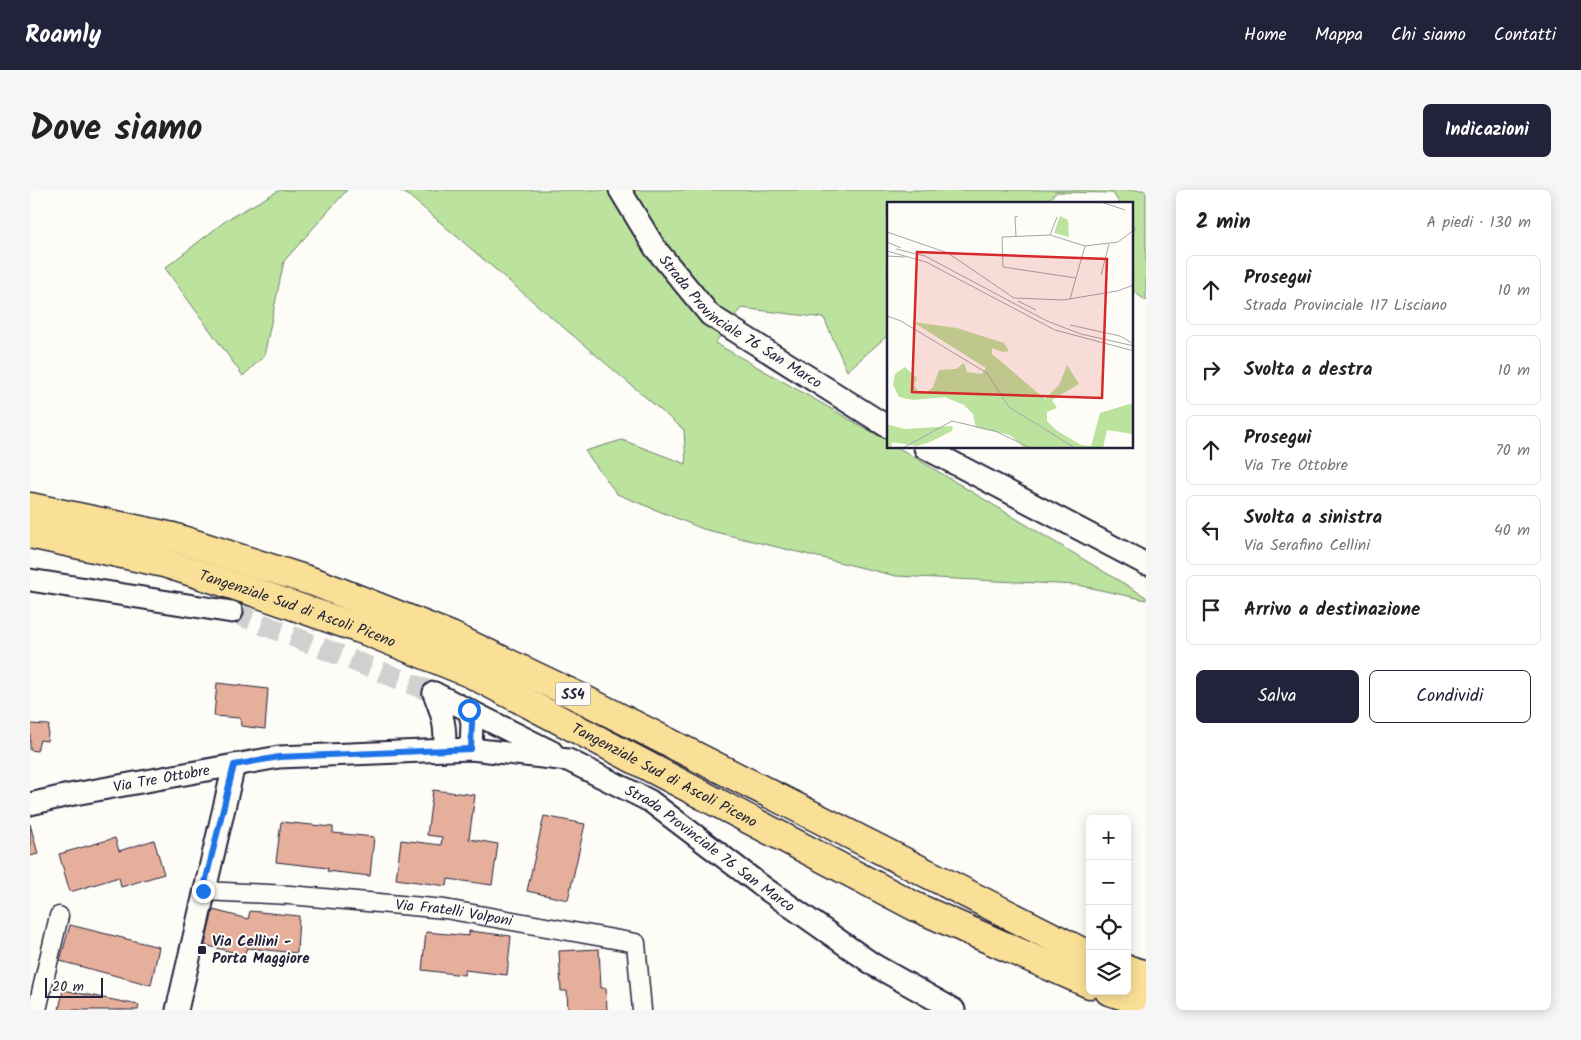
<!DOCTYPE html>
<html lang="it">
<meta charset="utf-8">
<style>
body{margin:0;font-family:Kalam,sans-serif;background:#f6f6f6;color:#222}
.controls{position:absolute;right:15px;bottom:15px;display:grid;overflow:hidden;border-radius:8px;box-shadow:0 2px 12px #0003}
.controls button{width:45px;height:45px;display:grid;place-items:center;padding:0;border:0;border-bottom:1px solid #e0e0e0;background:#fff;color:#222;font:25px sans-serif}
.scale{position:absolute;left:15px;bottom:12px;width:58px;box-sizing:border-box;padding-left:5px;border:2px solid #22223b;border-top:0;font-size:14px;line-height:18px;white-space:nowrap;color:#22223b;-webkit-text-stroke:4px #fdfcf7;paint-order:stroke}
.stop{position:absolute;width:15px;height:15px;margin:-11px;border:4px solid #1a73e8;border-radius:50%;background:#fff}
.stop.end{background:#1a73e8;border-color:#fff;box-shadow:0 1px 5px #0008}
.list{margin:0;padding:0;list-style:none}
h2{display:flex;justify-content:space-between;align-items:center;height:65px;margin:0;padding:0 20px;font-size:21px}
h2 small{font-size:16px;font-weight:400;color:#767676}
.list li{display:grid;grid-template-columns:32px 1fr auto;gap:15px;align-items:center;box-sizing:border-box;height:70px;margin:0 10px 10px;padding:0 10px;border:1px solid #e0e0e0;border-radius:8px}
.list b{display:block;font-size:19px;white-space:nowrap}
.list p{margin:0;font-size:16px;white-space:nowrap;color:#767676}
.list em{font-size:16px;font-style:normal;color:#767676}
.actions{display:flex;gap:10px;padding:15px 20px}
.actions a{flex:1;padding:11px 0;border:1px solid #22223b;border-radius:8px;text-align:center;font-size:18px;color:#22223b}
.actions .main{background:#22223b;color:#fff}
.icon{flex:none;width:28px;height:28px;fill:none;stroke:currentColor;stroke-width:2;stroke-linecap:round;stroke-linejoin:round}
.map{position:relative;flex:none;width:1116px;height:820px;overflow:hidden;border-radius:8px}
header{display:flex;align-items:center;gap:30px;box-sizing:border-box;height:70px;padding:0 25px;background:#22223b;color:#fff}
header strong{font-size:24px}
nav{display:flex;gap:28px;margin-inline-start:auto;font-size:18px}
.intro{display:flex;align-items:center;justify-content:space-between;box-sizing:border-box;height:120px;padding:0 30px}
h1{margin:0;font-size:35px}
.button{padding:12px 22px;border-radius:8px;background:#22223b;color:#fff;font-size:18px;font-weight:700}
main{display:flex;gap:30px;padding:0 30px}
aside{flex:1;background:#fff;border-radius:8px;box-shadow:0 2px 12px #0003}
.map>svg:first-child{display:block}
</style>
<header>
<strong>Roamly</strong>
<nav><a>Home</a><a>Mappa</a><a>Chi siamo</a><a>Contatti</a></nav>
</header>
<div class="intro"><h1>Dove siamo</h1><a class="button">Indicazioni</a></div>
<main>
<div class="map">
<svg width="1116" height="820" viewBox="0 0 1116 820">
<rect width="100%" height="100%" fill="#fdfcf7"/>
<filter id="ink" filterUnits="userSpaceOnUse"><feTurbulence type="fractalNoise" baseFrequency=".02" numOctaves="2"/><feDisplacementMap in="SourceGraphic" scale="10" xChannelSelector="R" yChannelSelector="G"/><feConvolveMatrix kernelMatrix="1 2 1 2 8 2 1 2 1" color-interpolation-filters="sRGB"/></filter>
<g filter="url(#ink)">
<path fill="#bce39e" stroke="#6f826c" d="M250,0h67l-63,71 -20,95 -21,20 -78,-108 63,-49z
M368,0h748v111l-14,-11v-55l3,-8 -3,-4v-19h-12l-7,-11 -56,-1 -14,12h-155v131l-41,36 -23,-53 -83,-10 -26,35 173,98v7h11l247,149v3l-68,-15 -182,-9 -193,-47 -86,-35 -32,-43 37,-11 64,24 -2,-34 -276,-235z"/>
<path fill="#e6af9c" stroke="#22223b" d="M187,493l51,6 -3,40 -24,-3 -1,-8 -26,-2z
M0,534l19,1 -2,16 -7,-1 -3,11 -7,-1z
M403,600l42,5 -6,44 29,5 -6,41 -44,-6 -1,7 -51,-7 5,-39 40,5 1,-8 -15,-2z
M514,626l41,8 -17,76 -41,-9z
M251,632l52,5v6l41,4 -4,39 -43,-5 1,-3 -52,-6z
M0,634l8,30 -8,2z
M85,648l4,13 35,-11 10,34 -43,13 -2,-10 -49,15 -11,-38z
M183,720l35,9 2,-8 49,5 -2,37 -50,-5 -3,7 -39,-10z
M40,735l89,22 -8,38 -91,-24z
M439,741l42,5 -4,39 -42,-5 -1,5 -42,-5 4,-38 43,4z
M569,759l2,39h5l1,22h-39l-1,-19h-6l-2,-40z
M33,800l76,15 -1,5h-79z"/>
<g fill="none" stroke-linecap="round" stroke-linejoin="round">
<path stroke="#d1d0d1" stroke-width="21" stroke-dasharray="21 11" stroke-linecap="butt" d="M202,422l202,81"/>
<defs>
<g id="minor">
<path id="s1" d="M173,701l87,4 155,14 191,34 6,67"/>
<path d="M7,820l22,-94"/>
</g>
<g id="tertiary">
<path id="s2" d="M590,0l35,58 55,67 178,112"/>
<path d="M895,258l221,116"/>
<path d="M0,390l202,32"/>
<path d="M404,503l118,59"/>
<path d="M404,503c8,20 13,35 10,57"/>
<path d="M439,520l3,13 -1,26"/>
<path id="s3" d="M0,614l39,-9 210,-38 192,-8 97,11 82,41 113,86 111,78 80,45"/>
<path d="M147,820l57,-245"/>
</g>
<g id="trunk">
<path d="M0,317l143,30 144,46 134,53 128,61 511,259"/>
<path id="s4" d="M0,344l134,29 87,28 115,40 106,43 444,233 174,77"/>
<path d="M1097,779l19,6"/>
<path d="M1079,801l37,12"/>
</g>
</defs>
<use href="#minor" stroke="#22223b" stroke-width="21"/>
<use href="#tertiary" stroke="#22223b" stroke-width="25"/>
<use href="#trunk" stroke="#22223b" stroke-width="31"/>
<use href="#minor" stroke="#fdfcf7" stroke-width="18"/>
<use href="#tertiary" stroke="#fdfcf7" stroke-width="21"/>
<use href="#trunk" stroke="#fadf96" stroke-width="28"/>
</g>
</g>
<g fill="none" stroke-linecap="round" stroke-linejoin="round" filter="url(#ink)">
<path stroke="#1a73e8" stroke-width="6" d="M173,701l31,-126 45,-8 192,-8 1,-26 -3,-13"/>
</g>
<rect fill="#22223b" stroke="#fdfcf7" stroke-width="2" x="167" y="755" width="10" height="10" rx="2.5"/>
<g text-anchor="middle" stroke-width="4" stroke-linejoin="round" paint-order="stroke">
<rect fill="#fdfcf7" stroke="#646373" stroke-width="1" x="525.5" y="492.5" width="35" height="23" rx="4"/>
<g font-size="14" font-weight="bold" fill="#22223b">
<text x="543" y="509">SS4</text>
</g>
<g font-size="15" fill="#22223b" stroke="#fdfcf7">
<text dy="5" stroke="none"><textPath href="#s2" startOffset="182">Strada Provinciale 76 San Marco</textPath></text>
<text dy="5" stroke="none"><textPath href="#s4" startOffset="278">Tangenziale Sud di Ascoli Piceno</textPath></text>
<text dy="5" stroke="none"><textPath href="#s4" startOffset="682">Tangenziale Sud di Ascoli Piceno</textPath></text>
<text dy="5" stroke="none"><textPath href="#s3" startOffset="134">Via Tre Ottobre</textPath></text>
<text dy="5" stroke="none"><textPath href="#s3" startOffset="711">Strada Provinciale 76 San Marco</textPath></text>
<text dy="5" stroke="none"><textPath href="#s1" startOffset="252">Via Fratelli Volponi</textPath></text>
</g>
<g font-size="15" font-weight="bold" fill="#22223b" stroke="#fdfcf7" text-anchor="start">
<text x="182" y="756">Via Cellini -<tspan x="182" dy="17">Porta Maggiore</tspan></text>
</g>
</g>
<g transform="translate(857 12)">
<rect width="246" height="246" fill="#fdfcf7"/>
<path d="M173,14l8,4 1,17 -15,-4zM26,120l44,6 47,15 5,8 -6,1 -11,-4v6l53,45 14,-14 8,-20 12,19 -27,16 5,8 -10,4v9l9,9 25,15 10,1 9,-33 29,-9 4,1v29l-26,-4 -4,18h-79l-14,-13 -34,-7 -3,-14 -9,-9 -19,-8 -32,3 -14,-3 -6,-12 2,-11 10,-7 12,11 -3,7 4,6 9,1 6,-5 6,-17 17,-1 8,-6 3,9 15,2 4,-6zM0,222l17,5 49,-3 -1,5 -22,11 -13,4 -25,-4 -1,6h-4z" fill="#bce39e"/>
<path fill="none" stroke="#a5a5ac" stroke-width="1" d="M214,0l24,8M0,30l61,21 66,45 49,2 54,-9 17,-6M163,33l7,-18M129,35l-1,-20 3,-1M0,40l14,6M9,47l29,7 122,65 34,13 53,12M0,49l39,11 129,68 79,21M0,54l18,1M214,73l8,-31M189,76l-73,-11 -1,-30 48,-2 35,11M183,97l15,-53 33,-4 16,-12M131,99l18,9M0,114l14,5 86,52 22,34 66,41M183,123l50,11 14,8M16,246l49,-27 43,10 36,17"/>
<path fill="#d62828" fill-opacity="0.15" stroke="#d62828" stroke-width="2.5" d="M30,50l190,7 -5,139 -190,-6z"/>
<rect width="246" height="246" fill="none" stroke="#22223b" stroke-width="2.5"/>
</g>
</svg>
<div class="controls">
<button>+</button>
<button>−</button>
<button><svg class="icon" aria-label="locate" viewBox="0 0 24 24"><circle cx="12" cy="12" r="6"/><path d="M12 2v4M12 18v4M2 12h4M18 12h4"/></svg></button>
<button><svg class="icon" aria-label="layers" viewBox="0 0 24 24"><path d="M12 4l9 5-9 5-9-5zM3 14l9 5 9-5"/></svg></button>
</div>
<div class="scale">20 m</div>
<div class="stop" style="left:439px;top:520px"></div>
<div class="stop end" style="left:173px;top:701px"></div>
</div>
<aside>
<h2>2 min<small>A piedi · 130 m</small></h2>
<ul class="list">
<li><svg class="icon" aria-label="ahead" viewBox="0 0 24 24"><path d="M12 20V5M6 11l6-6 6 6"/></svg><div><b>Prosegui</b><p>Strada Provinciale 117 Lisciano</p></div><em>10 m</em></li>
<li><svg class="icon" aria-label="right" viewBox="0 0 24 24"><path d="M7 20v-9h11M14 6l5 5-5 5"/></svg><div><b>Svolta a destra</b></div><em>10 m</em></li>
<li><svg class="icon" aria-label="ahead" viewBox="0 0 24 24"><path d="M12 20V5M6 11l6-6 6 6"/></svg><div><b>Prosegui</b><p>Via Tre Ottobre</p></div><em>70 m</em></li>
<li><svg class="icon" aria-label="left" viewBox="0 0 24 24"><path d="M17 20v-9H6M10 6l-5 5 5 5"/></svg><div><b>Svolta a sinistra</b><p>Via Serafino Cellini</p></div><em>40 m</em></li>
<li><svg class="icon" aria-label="arrive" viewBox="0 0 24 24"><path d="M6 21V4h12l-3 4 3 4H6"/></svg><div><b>Arrivo a destinazione</b></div></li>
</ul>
<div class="actions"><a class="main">Salva</a><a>Condividi</a></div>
</aside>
</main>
